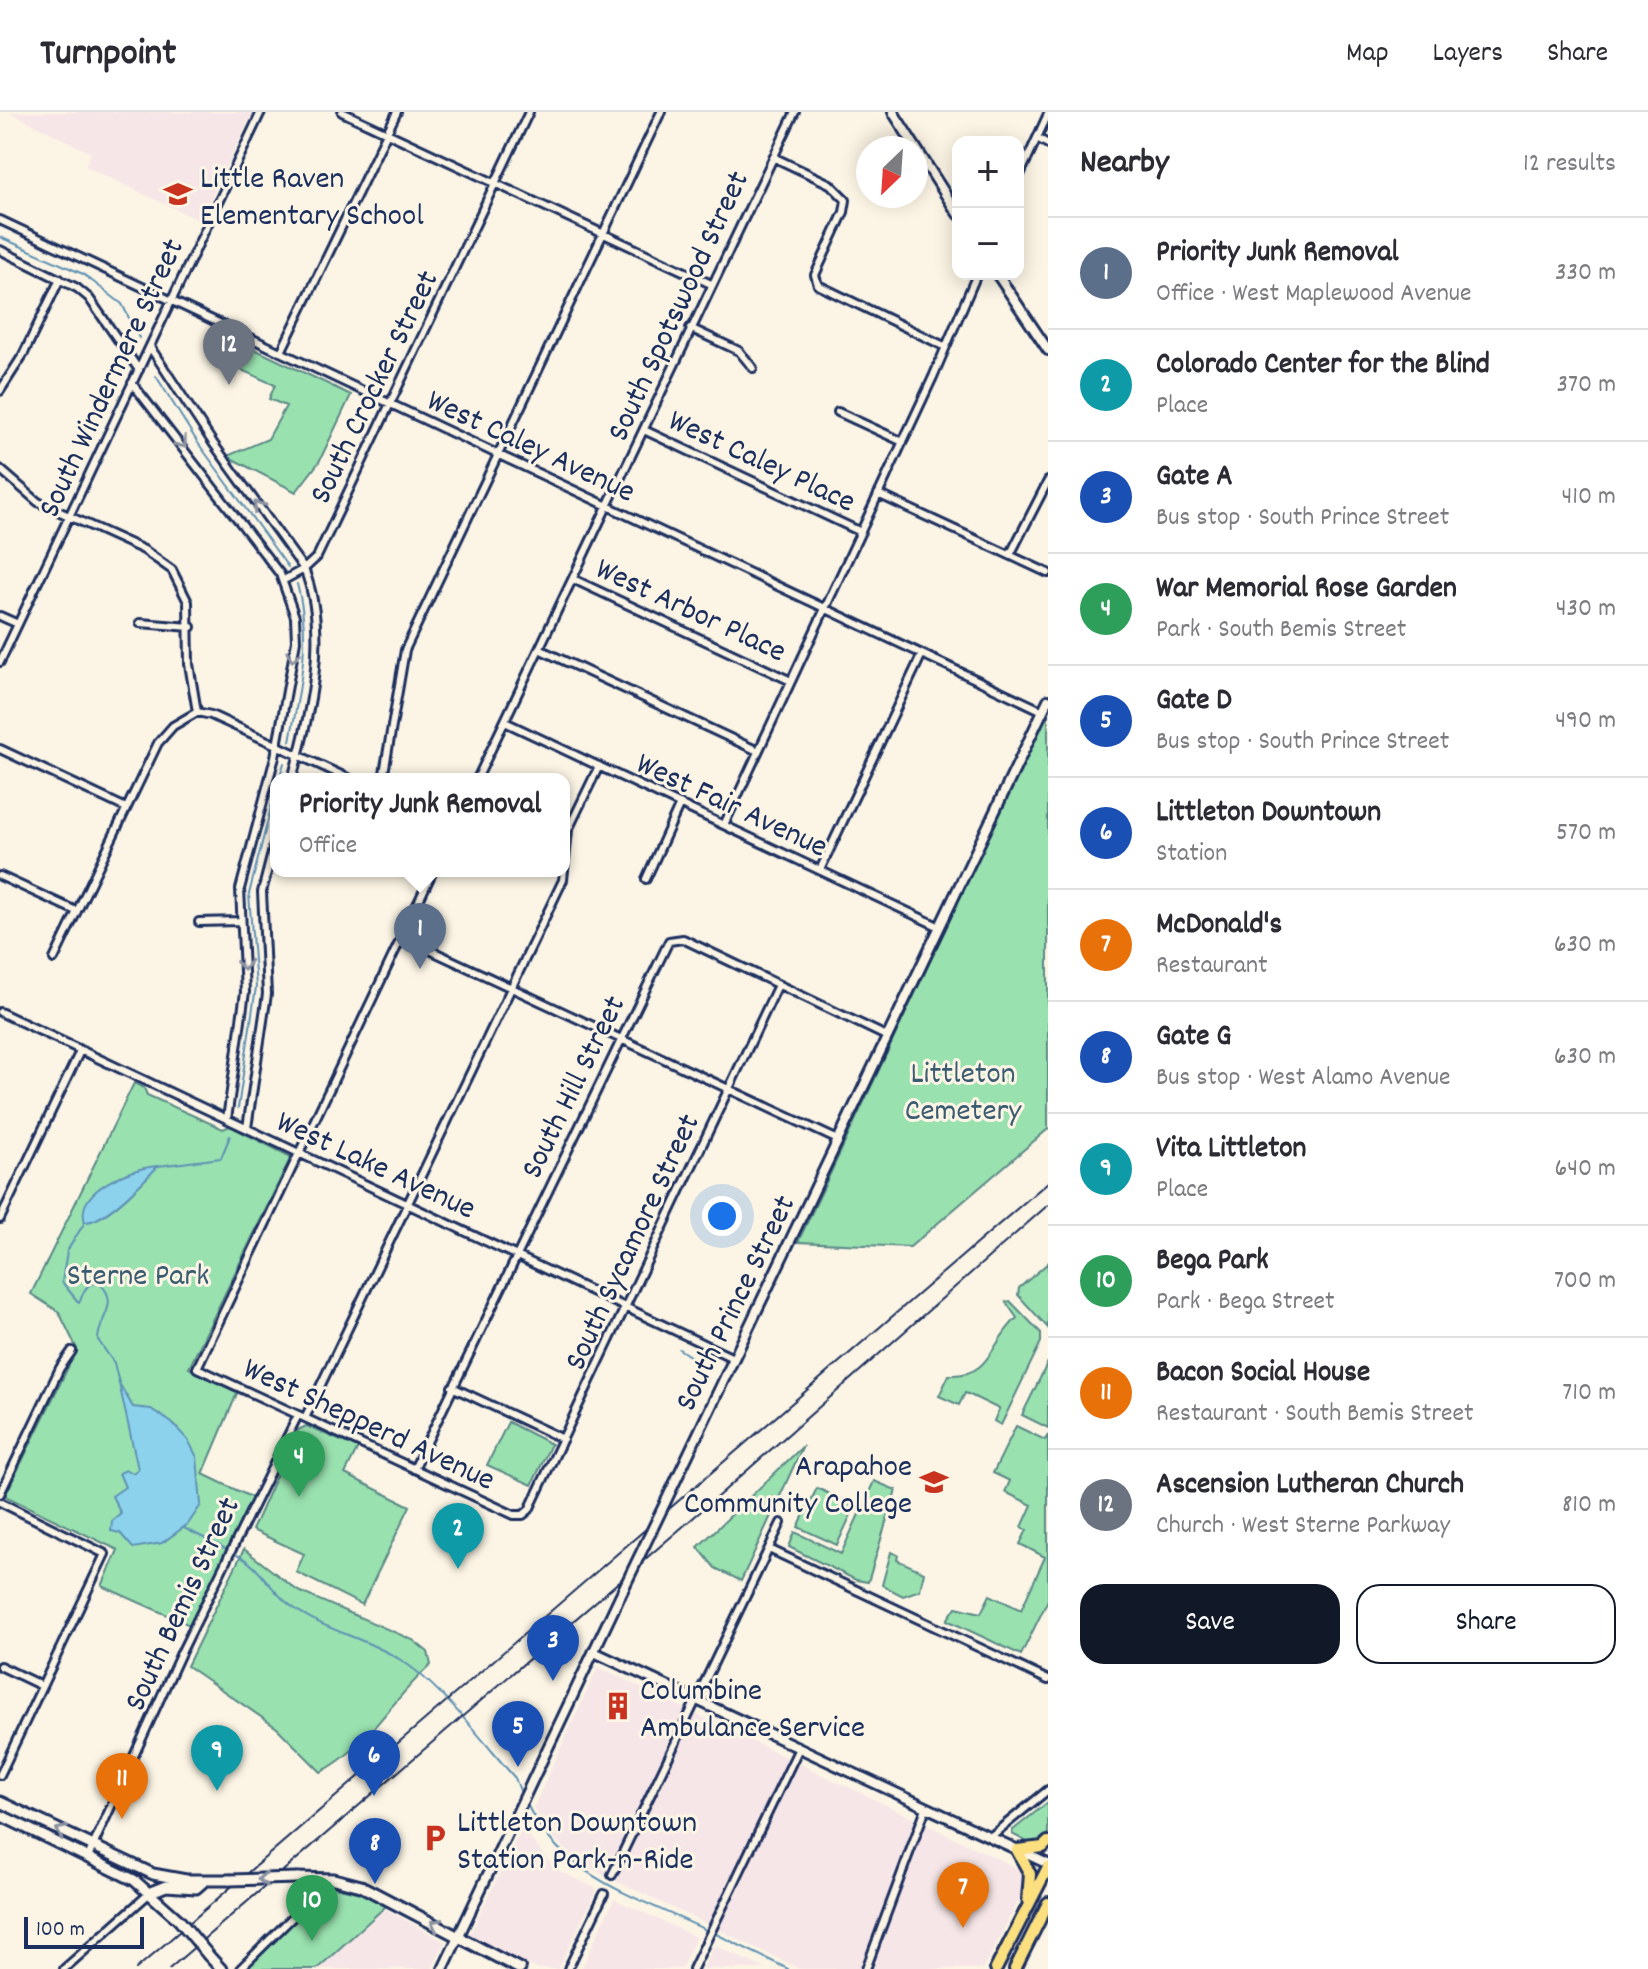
<!DOCTYPE html>
<meta charset="utf-8">
<style>
body{margin:0;font-family:Dekko,sans-serif;background:#f7f7f7;color:#2b2b33}
.controls{position:absolute;right:24px;top:24px;display:grid;overflow:hidden;border-radius:16px;box-shadow:0 4px 20px #0003}
.controls button{width:72px;height:72px;display:grid;place-items:center;padding:0;border:0;border-bottom:2px solid #e1e1e2;background:#fff;color:#2b2b33;font:40px sans-serif}
.compass{position:absolute;left:856px;top:24px;width:72px;height:72px;border-radius:50%;background:#fff;box-shadow:0 4px 20px #0003;rotate:205deg}
.scale{position:absolute;left:24px;bottom:20px;width:120px;box-sizing:border-box;padding-left:8px;border:4px solid #1b2f5e;border-top:0;font-size:22px;line-height:28px;white-space:nowrap;color:#1b2f5e;-webkit-text-stroke:6px #fcf5e5;paint-order:stroke}
.you{position:absolute;left:722px;top:1104px;width:28px;height:28px;margin:-20px;border:6px solid #fff;border-radius:50%;background:#1a73e8;box-shadow:0 0 0 12px #1a73e833}
.badge{display:grid;place-items:center;width:52px;height:52px;border-radius:50%;background:#111827;color:#fff;font-size:26px;font-weight:700}
.pin{position:absolute;translate:-50% -66px;filter:drop-shadow(0 2px 4px #0008)}
.pin::after{content:'';position:absolute;top:42px;width:28px;height:24px;background:inherit;clip-path:polygon(0 0,100% 0,50% 100%)}
.popup{position:absolute;left:270px;top:661px;width:300px;height:104px;box-sizing:border-box;display:grid;place-content:center;border-radius:16px;background:#fff;filter:drop-shadow(0 2px 6px #0005);font-size:26px;white-space:nowrap;color:#7c7c81}
.popup b{font-size:30px;color:#2b2b33}
.popup::after{content:'';position:absolute;left:50%;top:100%;margin-left:-16px;border:16px solid transparent;border-top-color:#fff}
.list{margin:0;padding:0;list-style:none}
h2{display:flex;justify-content:space-between;align-items:center;height:104px;margin:0;padding:0 32px;font-size:34px}
h2 small{font-size:26px;font-weight:400;color:#7c7c81}
.list li{display:grid;grid-template-columns:52px 1fr auto;gap:24px;align-items:center;box-sizing:border-box;height:112px;padding:0 32px;border-top:2px solid #e1e1e2}
.list b{display:block;font-size:30px;white-space:nowrap}
.list p{margin:0;font-size:26px;white-space:nowrap;color:#7c7c81}
.list em{font-size:26px;font-style:normal;color:#7c7c81}
.actions{display:flex;gap:16px;padding:24px 32px}
.actions a{flex:1;padding:18px 0;border:2px solid #111827;border-radius:24px;text-align:center;font-size:28px;color:#111827}
.actions .main{background:#111827;color:#fff}
.map{position:relative;flex:none;width:1048px;height:1857px;overflow:hidden}
header{display:flex;align-items:center;gap:48px;box-sizing:border-box;height:112px;padding:0 40px;background:#fff;border-bottom:2px solid #e1e1e2}
header strong{font-size:38px}
nav{display:flex;gap:44px;margin-inline-start:auto;font-size:28px}
main{display:flex}
aside{flex:1;background:#fff}
.map>svg:first-child{display:block}
</style>
<header>
<strong>Turnpoint</strong>
<nav><a>Map</a><a>Layers</a><a>Share</a></nav>
</header>
<main>
<div class="map">
<svg width="1048" height="1857" viewBox="0 0 1048 1857">
<rect width="100%" height="100%" fill="#fcf5e5"/>
<filter id="ink" filterUnits="userSpaceOnUse"><feTurbulence type="fractalNoise" baseFrequency=".0125" numOctaves="2"/><feDisplacementMap in="SourceGraphic" scale="16" xChannelSelector="R" yChannelSelector="G"/><feConvolveMatrix kernelMatrix="1 2 1 2 8 2 1 2 1" color-interpolation-filters="sRGB"/></filter>
<g filter="url(#ink)">
<path fill="#f7e6e7" d="M9,0h244l-53,109 -115,-55 6,-13z
M598,1555l421,202 7,17 -43,83h-183l-219,-105 -31,-29 -17,-27z
M522,1716l33,41 42,20 -39,80h-21l-68,-33z
M614,1787l82,38 -15,32h-100z
M382,1795l63,35 -13,27h-115l57,-50z
M714,1833l52,24h-63z"/>
<path fill="#99e1af" stroke="#5a8886" stroke-width="2" d="M233,227l118,56 -32,67 -23,30 -69,-36 41,-17 18,-33 -17,-7 6,-14 -38,-17 6,-13 -12,-10z
M1048,599v418l-138,118 -112,-5z
M134,971l10,5 3,7 76,34 7,-3 61,31 -102,211 49,23 -35,83 52,25 -61,128 -92,-41 16,-36 -113,-54 72,-147 -18,-37 -28,-18z
M1048,1151v65l-30,-33 1,-7z
M1010,1189l31,32v9l-40,83 -7,-4 5,-12 -31,-15 -3,-1 -6,12 -20,-9 10,-21c43,2 41,-33 68,-57l-11,-16z
M1048,1250v66l-26,-13z
M508,1310l43,22 -19,41 -45,-20z
M306,1314l52,22 -13,26 65,32 -48,99 -66,-33 8,-18 -52,-24 23,-52 22,-38 1,-10z
M1016,1314l29,14 3,-5v165l-27,55 -74,-35 9,-13 25,6 9,-18 31,15 24,-53 -25,-13 7,-14 -5,-3 10,-22 -27,-13 5,-11 -17,-8z
M803,1334l-62,135 -26,-13 -17,-21z
M874,1369l22,9 -28,92 -12,-2 -67,-33 6,-15 46,22z
M817,1376l38,18 -18,39 -39,-18z
M244,1437l54,42 115,49 15,12 3,13c-40,34 -62,82 -110,107l-44,-44 -90,-62z
M891,1440l7,3 -1,5 27,12 -4,18 -17,6 -21,-11z
M1048,1690v37l-17,5 -19,-10 1,-4z
M325,1773l37,8 24,13 -69,63h-68l2,-7 69,-64z"/>
<path fill="#8cd2ed" stroke="#5f91b4" stroke-width="2" d="M158,1054c-13,14 -54,57 -73,56 -11,-32 48,-55 73,-56z
M119,1271l14,24 18,2 21,14 16,17 9,17 4,48 -13,19 -26,19 -29,5 -13,-15 -9,-2 1,-10 9,-7 -9,-18 13,-9 -6,-14 7,-3 7,3 5,-4z"/>
<g fill="none" stroke-linecap="round" stroke-linejoin="round">
<path stroke="#5f91b4" stroke-width="2" d="M0,125l83,37 39,30 17,34
M156,264l42,67 90,124
M290,629c10,-53 22,-104 7,-157
M279,667l5,-16
M238,996l18,-121 -7,-93 27,-106
M158,1054l63,-8 9,-22
M85,1110l-18,29 -5,31 17,21c4,-9 7,-23 21,-19 21,19 -2,35 -2,56l16,23 5,20
M679,1237l32,21
M184,1416l40,20
M237,1443c24,11 34,38 57,53 32,23 72,30 105,51 39,23 85,84 116,119l6,15
M526,1690c34,75 112,95 182,129
M714,1821l74,36"/>
<defs>
<path id="minor" d="M342,0l369,172
M1037,26l11,6
M773,45l57,27 16,16 -2,12 -29,63 3,10 126,61
M1018,67l30,-65
M0,108l1043,491
M0,138l77,38 12,10 50,72
M690,216l49,23 14,17
M150,235l63,96 91,126c26,63 6,146 -12,210
M281,240l116,-240
M132,271l148,191 15,43 1,24 -21,116 -35,132 5,103 -18,127
M0,279l23,-36 37,-76
M838,300l65,30
M644,318l217,102
M0,357l38,33 106,48 28,20 16,32 1,62 8,48
M878,382l170,79
M1010,443l38,-74
M573,467l218,102
M284,468l20,-11 13,-12 212,-445
M0,504l18,8
M140,511l51,4
M539,537l219,102
M0,550l261,-550
M197,600l14,3 139,64
M505,610l435,205
M0,637l126,59
M383,667l22,-129 256,-538
M477,667l318,-667
M724,713l209,-448 44,-103
M820,758l102,-216
M433,759l-236,497 317,147h9l6,-5 249,-525
M0,764l76,35
M646,767l34,-75
M199,810l41,-1
M402,825l436,203
M54,847l104,-216 15,-17 24,-14
M0,900l733,346
M247,1016l20,-134 -5,-102 14,-55
M0,1107l80,-168
M452,1275l111,52
M305,1306l258,-538 5,-50 31,-64
M414,1357l255,-528 14,-2 205,98
M0,1382l60,-126 12,-17
M0,1390l105,52 -105,221
M769,1437l279,131
M0,1554l42,20
M990,1725l58,-47
M88,1745l92,-202 118,-240
M612,1763l169,-352
M64,1857l87,-77
M240,1857l72,-71 7,-20
M568,1857l36,-75
M693,1857l106,-221
M866,1857l60,-161"/>
<path id="tertiary" d="M893,0l65,102
M997,162l51,76
M665,1391l383,-803
M594,1540l454,212
M443,1857l177,-373"/>
<path id="secondary" d="M0,1690l153,72 33,6h44
M0,1703l134,65 45,40
M297,1766l37,1 27,7 159,83
M151,1780l15,-6 30,2 8,-7
M209,1844l12,13"/>
<path id="trunk" d="M1028,1787l2,-25 -13,-24 26,-3 5,-5
M996,1857l52,-102
M1015,1857l33,-66"/>
</defs>
<use href="#minor" stroke="#1b2f5e" stroke-width="12"/>
<use href="#tertiary" stroke="#1b2f5e" stroke-width="14"/>
<use href="#secondary" stroke="#1b2f5e" stroke-width="15"/>
<use href="#trunk" stroke="#1b2f5e" stroke-width="16"/>
<use href="#minor" stroke="#fcf5e5" stroke-width="6"/>
<use href="#tertiary" stroke="#fcf5e5" stroke-width="8"/>
<use href="#secondary" stroke="#fcf5e5" stroke-width="9"/>
<use href="#trunk" stroke="#fce080" stroke-width="10"/>
<path stroke="#1b2f5e" stroke-width="2" d="M169,1857l539,-464 340,-300"/>
<path stroke="#1b2f5e" stroke-width="2" d="M136,1857l912,-787"/>
<defs>
<path id="tertiary-bridge" d="M620,1484l45,-93"/>
<path id="secondary-bridge" d="M230,1768l67,-2
M179,1808l30,36"/>
</defs>
<use href="#tertiary-bridge" stroke="#1b2f5e" stroke-width="14" stroke-linecap="butt"/>
<use href="#secondary-bridge" stroke="#1b2f5e" stroke-width="15" stroke-linecap="butt"/>
<use href="#tertiary-bridge" stroke="#fcf5e5" stroke-width="8"/>
<use href="#secondary-bridge" stroke="#fcf5e5" stroke-width="9"/>
</g>
<defs><path id="oneway-chevron" d="M-2-3.5L2.5 0L-2 3.5" fill="none" stroke-width="1.6" stroke-linecap="round" stroke-linejoin="round" transform="scale(2)"/></defs>
<g stroke="#8c92a2">
<use href="#oneway-chevron" transform="translate(182 331) rotate(52)"/>
<use href="#oneway-chevron" transform="translate(258 394) rotate(-126)"/>
<use href="#oneway-chevron" transform="translate(293 544) rotate(99)"/>
<use href="#oneway-chevron" transform="translate(244 853) rotate(85)"/>
<use href="#oneway-chevron" transform="translate(61 1719) rotate(-155)"/>
<use href="#oneway-chevron" transform="translate(263 1767) rotate(178)"/>
<use href="#oneway-chevron" transform="translate(436 1812) rotate(-153)"/>
</g>
</g>
<defs>
<symbol id="school-bare" viewBox="-9 -9 18 18"><path d="M0-5L7-2L0 1L-7-2ZM-4 1L0 2.5L4 1V4Q0 6-4 4Z" fill="#c8321e" stroke="#fcf5e5" stroke-width="2.5" paint-order="stroke"/></symbol>
<symbol id="university-bare" viewBox="-9 -9 18 18"><path d="M0-5L7-2L0 1L-7-2ZM-4 1L0 2.5L4 1V4Q0 6-4 4Z" fill="#c8321e" stroke="#fcf5e5" stroke-width="2.5" paint-order="stroke"/></symbol>
<symbol id="building-bare" viewBox="-9 -9 18 18"><path d="M-4-6H4V6H1V3H-1V6H-4ZM-2.5-4.3h1.7v1.8h-1.7ZM.8-4.3h1.7v1.8H.8ZM-2.5-1h1.7V.8h-1.7ZM.8-1h1.7V.8H.8Z" fill="#c8321e" stroke="#fcf5e5" stroke-width="2.5" paint-order="stroke"/></symbol>
<symbol id="parking-bare" viewBox="-9 -9 18 18"><path d="M-3.5-5.5H1a3.5 3.5 0 0 1 0 7H-1V5.5H-3.5ZM-1-3.4V-.6H.8a1.4 1.4 0 0 0 0-2.8Z" fill="#c8321e" stroke="#fcf5e5" stroke-width="2.5" paint-order="stroke"/></symbol>
</defs>
<g fill-rule="evenodd">
<use href="#school-bare" x="158" y="62" width="40" height="40"/>
<use href="#university-bare" x="914" y="1350" width="40" height="40"/>
<use href="#building-bare" x="598" y="1574" width="40" height="40"/>
<use href="#parking-bare" x="415" y="1706" width="40" height="40"/>
</g>
<g text-anchor="middle" stroke-width="6" stroke-linejoin="round" paint-order="stroke">
<g font-size="32" fill="#1b2f5e" stroke="#fcf5e5" text-anchor="start">
<text x="200" y="75">Little Raven<tspan x="200" dy="37">Elementary School</tspan></text>
<text x="912" y="1363" text-anchor="end">Arapahoe<tspan x="912" dy="37">Community College</tspan></text>
<text x="640" y="1587">Columbine<tspan x="640" dy="37">Ambulance Service</tspan></text>
<text x="457" y="1719">Littleton Downtown<tspan x="457" dy="37">Station Park-n-Ride</tspan></text>
</g>
<g font-size="32" fill="#1b2f5e" stroke="#fcf5e5">
<text transform="translate(676 193) rotate(-65)" y="11">South Spotswood Street</text>
<text transform="translate(109 265) rotate(-65)" y="11">South Windermere Street</text>
<text transform="translate(372 274) rotate(-64)" y="11">South Crocker Street</text>
<text transform="translate(532 332) rotate(25)" y="11">West Caley Avenue</text>
<text transform="translate(763 347) rotate(25)" y="11">West Caley Place</text>
<text transform="translate(692 496) rotate(25)" y="11">West Arbor Place</text>
<text transform="translate(733 691) rotate(25)" y="11">West Fair Avenue</text>
<text transform="translate(571 974) rotate(-64)" y="11">South Hill Street</text>
<text transform="translate(377 1051) rotate(25)" y="11">West Lake Avenue</text>
<text transform="translate(630 1129) rotate(-65)" y="11">South Sycamore Street</text>
<text transform="translate(733 1190) rotate(-64)" y="11">South Prince Street</text>
<text transform="translate(370 1310) rotate(25)" y="11">West Shepperd Avenue</text>
<text transform="translate(180 1491) rotate(-65)" y="11">South Bemis Street</text>
</g>
<g font-size="32" fill="#3a5c72" stroke="#fcf5e5">
<text x="963" y="970">Littleton<tspan x="963" dy="37">Cemetery</tspan></text>
<text x="138" y="1172">Sterne Park</text>
</g>
</g>
</svg>
<div class="controls">
<button>+</button>
<button>−</button>
</div>
<svg class="compass" viewBox="-18 -18 36 36"><path d="M0-13l5 13h-10z" fill="#e53935"/><path d="M0 13l5-13h-10z" fill="#7c7c81"/></svg>
<div class="scale">100 m</div>
<div class="you"></div>
<div class="pin badge" style="left:420px;top:857px;background:#5c6f8a">1</div>
<div class="popup"><b>Priority Junk Removal</b>Office</div>
<div class="pin badge" style="left:458px;top:1457px;background:#0f9aa8">2</div>
<div class="pin badge" style="left:553px;top:1569px;background:#1a4fb4">3</div>
<div class="pin badge" style="left:299px;top:1385px;background:#2e9e5b">4</div>
<div class="pin badge" style="left:518px;top:1655px;background:#1a4fb4">5</div>
<div class="pin badge" style="left:374px;top:1684px;background:#1a4fb4">6</div>
<div class="pin badge" style="left:963px;top:1816px;background:#e8710a">7</div>
<div class="pin badge" style="left:375px;top:1772px;background:#1a4fb4">8</div>
<div class="pin badge" style="left:217px;top:1679px;background:#0f9aa8">9</div>
<div class="pin badge" style="left:312px;top:1829px;background:#2e9e5b">10</div>
<div class="pin badge" style="left:122px;top:1707px;background:#e8710a">11</div>
<div class="pin badge" style="left:229px;top:273px;background:#6b7280">12</div>
</div>
<aside>
<h2>Nearby<small>12 results</small></h2>
<ul class="list">
<li><span class="badge" style="background:#5c6f8a">1</span><div><b>Priority Junk Removal</b><p>Office · West Maplewood Avenue</p></div><em>330 m</em></li>
<li><span class="badge" style="background:#0f9aa8">2</span><div><b>Colorado Center for the Blind</b><p>Place</p></div><em>370 m</em></li>
<li><span class="badge" style="background:#1a4fb4">3</span><div><b>Gate A</b><p>Bus stop · South Prince Street</p></div><em>410 m</em></li>
<li><span class="badge" style="background:#2e9e5b">4</span><div><b>War Memorial Rose Garden</b><p>Park · South Bemis Street</p></div><em>430 m</em></li>
<li><span class="badge" style="background:#1a4fb4">5</span><div><b>Gate D</b><p>Bus stop · South Prince Street</p></div><em>490 m</em></li>
<li><span class="badge" style="background:#1a4fb4">6</span><div><b>Littleton Downtown</b><p>Station</p></div><em>570 m</em></li>
<li><span class="badge" style="background:#e8710a">7</span><div><b>McDonald's</b><p>Restaurant</p></div><em>630 m</em></li>
<li><span class="badge" style="background:#1a4fb4">8</span><div><b>Gate G</b><p>Bus stop · West Alamo Avenue</p></div><em>630 m</em></li>
<li><span class="badge" style="background:#0f9aa8">9</span><div><b>Vita Littleton</b><p>Place</p></div><em>640 m</em></li>
<li><span class="badge" style="background:#2e9e5b">10</span><div><b>Bega Park</b><p>Park · Bega Street</p></div><em>700 m</em></li>
<li><span class="badge" style="background:#e8710a">11</span><div><b>Bacon Social House</b><p>Restaurant · South Bemis Street</p></div><em>710 m</em></li>
<li><span class="badge" style="background:#6b7280">12</span><div><b>Ascension Lutheran Church</b><p>Church · West Sterne Parkway</p></div><em>810 m</em></li>
</ul>
<div class="actions"><a class="main">Save</a><a>Share</a></div>
</aside>
</main>
